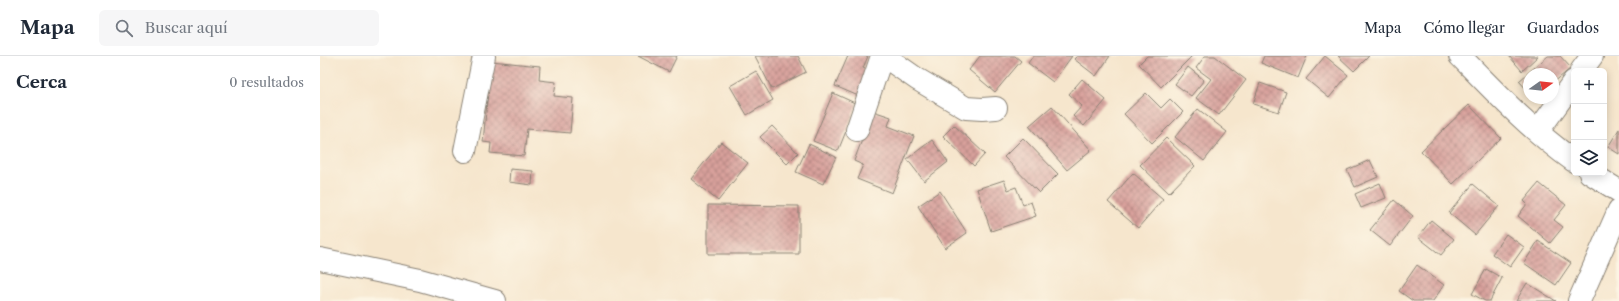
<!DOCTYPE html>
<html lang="es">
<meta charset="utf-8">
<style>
body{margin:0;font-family:"Libre Caslon Text",serif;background:#f6f6f7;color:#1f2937}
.controls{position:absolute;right:12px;top:12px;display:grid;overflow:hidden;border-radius:6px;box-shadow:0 2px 10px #0003}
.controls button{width:36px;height:36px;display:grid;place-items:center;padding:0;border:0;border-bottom:1px solid #e0e1e3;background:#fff;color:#1f2937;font:20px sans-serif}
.compass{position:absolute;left:1203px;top:12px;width:36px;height:36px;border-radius:50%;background:#fff;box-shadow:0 2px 10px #0003;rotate:75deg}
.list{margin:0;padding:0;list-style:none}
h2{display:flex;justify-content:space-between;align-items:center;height:52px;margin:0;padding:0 16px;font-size:17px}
h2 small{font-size:13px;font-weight:400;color:#747a83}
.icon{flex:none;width:22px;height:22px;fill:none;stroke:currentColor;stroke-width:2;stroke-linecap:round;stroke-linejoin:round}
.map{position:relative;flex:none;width:1299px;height:245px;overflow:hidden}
header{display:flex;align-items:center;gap:24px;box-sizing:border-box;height:56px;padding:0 20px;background:#fff;border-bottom:1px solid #e0e1e3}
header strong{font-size:19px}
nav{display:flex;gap:22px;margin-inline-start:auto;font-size:14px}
.search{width:280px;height:36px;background:#f6f6f7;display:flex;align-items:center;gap:10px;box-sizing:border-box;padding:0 14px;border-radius:6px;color:#747a83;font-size:15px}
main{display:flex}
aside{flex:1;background:#fff}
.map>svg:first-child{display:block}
</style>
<header>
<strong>Mapa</strong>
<div class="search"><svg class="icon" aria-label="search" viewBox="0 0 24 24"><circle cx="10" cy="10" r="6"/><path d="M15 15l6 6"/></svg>Buscar aquí</div>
<nav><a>Mapa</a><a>Cómo llegar</a><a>Guardados</a></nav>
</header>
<main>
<aside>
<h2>Cerca<small>0 resultados</small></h2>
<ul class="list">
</ul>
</aside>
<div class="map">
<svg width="1299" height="245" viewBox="0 0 1299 245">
<defs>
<pattern id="building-cross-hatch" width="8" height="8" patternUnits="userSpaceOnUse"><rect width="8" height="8" fill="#d8a09b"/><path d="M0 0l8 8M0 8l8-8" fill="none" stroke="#ae827e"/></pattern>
</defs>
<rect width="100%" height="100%" fill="#fcf5e5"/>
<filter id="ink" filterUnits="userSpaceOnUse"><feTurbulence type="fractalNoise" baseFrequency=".025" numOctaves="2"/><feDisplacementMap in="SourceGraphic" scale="8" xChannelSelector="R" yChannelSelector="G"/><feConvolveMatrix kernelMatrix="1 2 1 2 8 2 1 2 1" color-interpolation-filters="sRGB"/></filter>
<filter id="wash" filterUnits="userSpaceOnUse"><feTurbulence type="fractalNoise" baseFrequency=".012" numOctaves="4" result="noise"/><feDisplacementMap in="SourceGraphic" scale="16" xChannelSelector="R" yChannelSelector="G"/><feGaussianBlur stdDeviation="0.9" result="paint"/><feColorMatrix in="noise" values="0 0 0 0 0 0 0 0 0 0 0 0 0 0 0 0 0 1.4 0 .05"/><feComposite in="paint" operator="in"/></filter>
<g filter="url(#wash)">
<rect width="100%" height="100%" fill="#f6e6cd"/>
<g id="blocks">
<path fill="url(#building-cross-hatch)" d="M318,0h39l-8,16z
M435,0h43l8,16 -34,17z
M528,0h20l-5,12 10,5 -10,25 -28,-12z
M660,0h35l6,5 -26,31 -26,-22z
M713,0h39l-19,26 -25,-19z
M757,0h33l-14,20 -22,-17z
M827,0h45l-31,31 -22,-23z
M885,0h10l31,24 -27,35 -23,-17 15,-19 -15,-11z
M944,0h43l-9,22 -37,-15z
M1005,0l23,19 -19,23 -23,-19z
M1018,0h31l-15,15z
M1189,0h29l-16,15z
M1228,0h12l11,12 -18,15v-9h-24v18l-10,-11z
M171,5l49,5 -1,14 17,2 -2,14 19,2 -3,35 -43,-4 -3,27 -34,-3 1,-10 -8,-1z
M868,11l16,13 -13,16 -16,-12z
M436,15l17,29 -26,15 -17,-29z
M762,23l24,21 -22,26 -11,-10 9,-10 -13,-12z
M940,27l26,9 -7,20 -26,-8z
M513,37l24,11 -19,47 -25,-10z
M826,37l15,15 9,-9 13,13 -31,31 -28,-29z
M1149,49l32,33 -48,46 -32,-33z
M732,50l39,44 -24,20 -38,-44z
M878,53l29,23 -23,29 -29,-24z
M553,55l18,6 -3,9 26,10 -22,57 -35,-14 6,-14 -9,-4z
M634,69l31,29 -11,12 -31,-30z
M452,70l26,27 -11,11 -27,-27z
M1299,73v25l-11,-7z
M703,82l35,36 -19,19 -35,-36z
M846,82l29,28 -26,27 -29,-28z
M612,84l16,22 -24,19 -17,-22z
M401,86l27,21 -30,38 -27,-22z
M489,88l27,13 -13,27 -27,-12z
M1050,104l8,17 -23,10 -8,-17z
M190,113l23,2 -1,14 -23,-3z
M813,117l30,26 -25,29 -30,-26z
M684,124l4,10 8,-3 7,18 8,-3 5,14 -45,15 -14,-42z
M1060,127l6,15 -25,10 -6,-14z
M1219,127l27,22 -12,15 9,7 -13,16 -32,-27 9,-12 -3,-3z
M1153,128l26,22 -24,29 -26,-22z
M620,135l27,42 -22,15 -27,-42z
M1074,144l19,16 -23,30 -20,-16z
M388,149l91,1v48h-91z
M1111,164l23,19 -13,16 -23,-18z
M1186,178l18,13 -14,20 -18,-13z
M1218,185l33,22 -15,22 -32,-22z
M1097,209l27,20 -11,16h-20l-14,-10z
M1166,213l16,9 -12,23h-5l-13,-7z
M1207,227l29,18h-40z"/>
</g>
</g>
<g filter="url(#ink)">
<use href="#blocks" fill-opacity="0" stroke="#898174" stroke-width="1"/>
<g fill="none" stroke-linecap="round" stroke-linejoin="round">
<defs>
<path id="minor" d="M564,0l33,23 49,29 16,1 14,-1
M1261,15l11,-15
M537,74l25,-74
M1218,75l36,-50
M145,95l19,-95
M0,203l100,21 75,21
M1259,245l40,-91"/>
<path id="major" d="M1140,0c36,37 72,75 114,105
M1270,117l29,18"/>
</defs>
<use href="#minor" stroke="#898174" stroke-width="24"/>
<use href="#major" stroke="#898174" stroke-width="24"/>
<use href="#minor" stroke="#fff" stroke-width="22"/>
<use href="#major" stroke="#fff" stroke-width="22"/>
</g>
</g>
</svg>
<div class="controls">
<button>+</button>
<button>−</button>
<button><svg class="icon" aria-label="layers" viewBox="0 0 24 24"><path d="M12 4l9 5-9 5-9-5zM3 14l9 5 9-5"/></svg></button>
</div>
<svg class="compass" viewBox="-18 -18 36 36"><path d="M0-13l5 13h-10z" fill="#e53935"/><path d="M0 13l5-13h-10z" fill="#747a83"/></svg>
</div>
</main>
